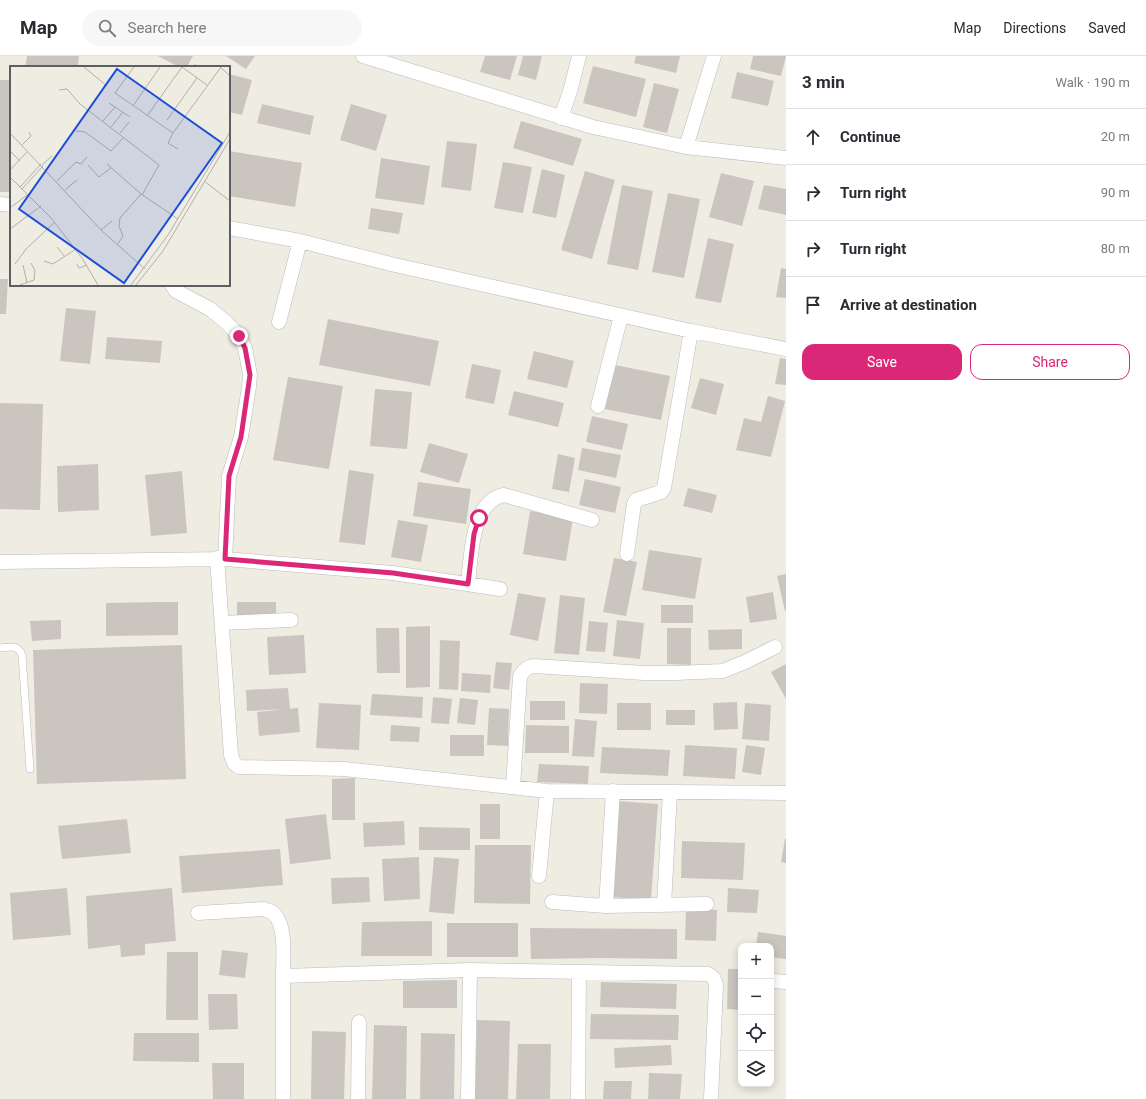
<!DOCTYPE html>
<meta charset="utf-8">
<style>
body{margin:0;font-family:Roboto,sans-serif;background:#f7f7f7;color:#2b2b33}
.controls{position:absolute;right:12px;bottom:12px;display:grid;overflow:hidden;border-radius:8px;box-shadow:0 2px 10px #0003}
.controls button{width:36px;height:36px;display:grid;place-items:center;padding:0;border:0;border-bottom:1px solid #e1e1e2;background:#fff;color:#2b2b33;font:20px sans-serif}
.stop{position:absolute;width:12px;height:12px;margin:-9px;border:3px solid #db2777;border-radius:50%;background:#fff}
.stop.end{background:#db2777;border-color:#fff;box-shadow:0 1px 4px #0008}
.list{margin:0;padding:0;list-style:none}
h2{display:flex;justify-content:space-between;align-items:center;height:52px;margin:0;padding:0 16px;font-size:17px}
h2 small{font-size:13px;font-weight:400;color:#7c7c81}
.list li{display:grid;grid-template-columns:26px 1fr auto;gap:12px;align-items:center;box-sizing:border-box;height:56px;padding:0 16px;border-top:1px solid #e1e1e2}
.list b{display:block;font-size:15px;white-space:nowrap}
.list em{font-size:13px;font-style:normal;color:#7c7c81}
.actions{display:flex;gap:8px;padding:12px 16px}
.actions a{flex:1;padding:9px 0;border:1px solid #db2777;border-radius:12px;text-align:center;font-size:14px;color:#db2777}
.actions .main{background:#db2777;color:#fff}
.icon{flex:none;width:22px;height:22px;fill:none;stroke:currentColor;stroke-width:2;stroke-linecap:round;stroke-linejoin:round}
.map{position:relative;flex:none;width:786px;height:1043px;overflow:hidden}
header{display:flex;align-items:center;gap:24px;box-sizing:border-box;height:56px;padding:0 20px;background:#fff;border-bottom:1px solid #e1e1e2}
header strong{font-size:19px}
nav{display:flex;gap:22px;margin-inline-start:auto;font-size:14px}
.search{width:280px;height:36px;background:#f7f7f7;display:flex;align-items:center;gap:10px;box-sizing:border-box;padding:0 14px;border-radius:22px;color:#7c7c81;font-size:15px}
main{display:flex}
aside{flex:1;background:#fff}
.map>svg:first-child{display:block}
</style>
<header>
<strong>Map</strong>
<div class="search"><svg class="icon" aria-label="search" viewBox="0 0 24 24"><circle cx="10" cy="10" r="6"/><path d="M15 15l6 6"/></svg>Search here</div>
<nav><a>Map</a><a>Directions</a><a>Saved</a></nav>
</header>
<main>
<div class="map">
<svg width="786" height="1043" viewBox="0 0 786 1043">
<rect width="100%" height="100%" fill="#efece2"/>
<path fill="#cac6bf" d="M27,0h52l-1,11h-53z
M158,0h35l-6,11h-8z
M226,0h29l-9,13z
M485,0h32l-7,24 -30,-8z
M523,0h19l-6,24 -18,-5z
M636,0h44l-4,17 -42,-10z
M753,0h33l-5,20 -31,-7z
M194,8l10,3h-10z
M593,10l53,13 -10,38 -53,-14z
M737,16l37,9 -6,25 -37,-8z
M229,18l23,6 -10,35 -13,-3z
M0,24h11v112h-11z
M654,27l25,6 -12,44 -24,-6z
M262,48l52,12 -4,19 -53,-12z
M351,48l36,11 -11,36 -36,-11z
M521,65l61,18 -9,27 -60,-18z
M447,85l30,3 -6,47 -30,-4z
M229,95l73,12 -7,44 -66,-11z
M381,102l49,8 -6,39 -49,-7z
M503,106l29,5 -9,46 -29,-5z
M542,113l23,6 -9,43 -24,-5z
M585,115l30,9 -23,79 -31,-9z
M721,117l33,8 -12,45 -33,-9z
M622,129l31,6 -15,79 -31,-6z
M764,129l22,4v26l-28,-6z
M668,137l32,6 -16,79 -32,-6z
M371,152l32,5 -4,21 -31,-5z
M708,182l26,6 -13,59 -26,-5z
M781,212l5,1v29l-10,-1z
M0,223h8l-2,35h-6z
M66,252l30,3 -6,53 -30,-3z
M328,263l111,22 -9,45 -111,-21z
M107,281l55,4 -2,22 -55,-4z
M534,295l40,10 -7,27 -40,-9z
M780,302l6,1v26l-11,-1z
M472,308l29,6 -7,34 -29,-6z
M615,309l55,11 -9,44 -56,-11z
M288,321l55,9 -14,83 -56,-9z
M700,322l24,6 -8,31 -25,-7z
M375,333l37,3 -5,57 -37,-3z
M514,335l50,12 -6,24 -50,-12z
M768,340l17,5 -14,56 -35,-7 8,-32 17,4z
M0,347l43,1 -3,106 -40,-1z
M592,360l36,8 -6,26 -36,-8z
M429,387l39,11 -9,29 -39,-11z
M582,392l39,7 -5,23 -38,-8z
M558,398l17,4 -6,34 -17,-3z
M98,408l1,46 -41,2 -1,-46z
M349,414l25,4 -9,71 -26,-3z
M182,415l5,62 -36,3 -6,-61z
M585,423l36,8 -6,26 -36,-8z
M418,426l53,7 -5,35 -53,-8z
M688,432l29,7 -5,18 -29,-7z
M530,455l43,7 -7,43 -43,-7z
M398,464l30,5 -7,37 -30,-5z
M649,494l53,8 -7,41 -53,-9z
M614,502l23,4 -11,54 -23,-4z
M786,518v37h-1l-8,-35z
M773,536l4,27 -27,4 -4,-26z
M518,537l28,5 -8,43 -28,-6z
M560,539l25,3 -6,57 -25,-2z
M159,546h19v33l-72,1v-33z
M237,546h39v16h-39z
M661,549h32v18h-32z
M61,564v19l-29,2 -2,-20z
M617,564l27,3 -4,36 -27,-3z
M589,565l19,2 -3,29 -19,-1z
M430,570v61l-24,1v-61z
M376,572h23l1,45h-23z
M667,572h24v37l-24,-1z
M742,573v20l-33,1 -1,-20z
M304,579l2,38 -37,2 -2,-38z
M440,584l20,1 -2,49 -19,-1z
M182,589l4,134 -149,5 -4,-134z
M496,606l16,1 -3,27 -16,-2z
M786,608v35l-15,-27z
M462,617l29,2 -1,18 -29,-2z
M580,627l28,1 -1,30 -28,-1z
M288,632l2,21 -43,2 -1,-21z
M372,638l51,3 -1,21 -52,-3z
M433,641l19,2 -3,25 -18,-1z
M460,642l18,2 -3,25 -18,-2z
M530,645h35v19h-35z
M737,646l1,27 -24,1 -1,-27z
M319,647l42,2 -2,45 -43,-2z
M617,647h34v27h-34z
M745,647l26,2 -2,36 -27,-2z
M298,652l2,24 -41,4 -2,-24z
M489,652l20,1 -1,37 -21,-1z
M666,654h29v15h-29z
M575,663l22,2 -3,36 -22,-1z
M391,669l29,2 -1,15 -29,-1z
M526,669l43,1v27h-44z
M450,679h34v21h-34z
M685,689l52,3 -2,31 -52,-3z
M746,689l19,3 -4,27 -19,-3z
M602,691l68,3 -2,26 -68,-3z
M539,708l50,2 -1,18 -51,-2z
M355,722v42h-23v-41z
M618,745l40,3 -7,96 -40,-3z
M480,748h20v35h-20z
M326,758l5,45 -41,5 -5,-45z
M127,763l4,34 -69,6 -4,-33z
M404,765l1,24 -41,2 -1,-24z
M419,771l51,1v22h-51z
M785,783h1v24l-5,-1z
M682,785l63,2 -2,37 -62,-2z
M475,789h56l-1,59 -56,-1z
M280,793l3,36 -101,8 -3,-37z
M419,801l1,42 -36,2 -2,-42z
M434,801l25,2 -5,55 -25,-2z
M369,821l1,25 -38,2 -1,-26z
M67,832l4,47 -58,5 -3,-47z
M172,832l4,53 -31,3v11l-24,2 -1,-12 -32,4 -2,-53z
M728,832l31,2 -2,23 -30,-1z
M686,853l31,1 -1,31 -31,-1z
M432,865v35h-71l1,-34z
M447,867h71v34h-71z
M530,872l147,1v30l-77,-1 -69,1z
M758,876l28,4v23l-15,-2v-11h-15z
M222,894l26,3 -3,25 -26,-3z
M167,896h31v68h-32z
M728,913h13v41l-14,-1z
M457,924v28h-54v-27z
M601,926l76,2 -1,25 -76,-2z
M208,938h29l1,35 -29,1z
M591,958l88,1 -1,25 -88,-1z
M477,964l33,1 -2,78h-33z
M374,969l33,1 -1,73h-34z
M312,975l34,1 -2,67h-33z
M134,977h65v29l-66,-1z
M421,977l34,1 -1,65h-34z
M518,988h33l-1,55h-34z
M671,989l1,20 -57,3 -1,-20z
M771,992l3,1 -2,30 -1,-1z
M212,1007h32v36h-31z
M649,1017l33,1 -2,25h-32z
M604,1025h28l-1,18h-28z"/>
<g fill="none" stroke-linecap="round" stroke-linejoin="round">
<defs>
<path id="service" d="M0,592c10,-1 18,-4 22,7l8,114"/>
<path id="minor" d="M363,0l230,71 93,20 100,11
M561,62l10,-30 8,-32
M686,91l28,-91
M0,148l11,1
M229,172l71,13 95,24 296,66 95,18
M172,229l4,6 34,18 17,14 12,13 6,12 3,16 2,11 -1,12 -8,50 -12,39 -4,83
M279,266l21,-81
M598,350l23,-90
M627,498l7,-50 2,-4 25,-8 3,-4 27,-157
M217,502l14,197 3,8 5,4 105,2 203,22 239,2
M0,506l225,-3 168,14 107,16
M468,528c3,-26 3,-83 36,-89l88,25
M222,567l69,-3
M513,731l7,-111c4,-6 7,-9 14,-10l110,7h32l47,-2 22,-9 30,-15
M539,820l8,-85
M552,846l54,4 101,-2
M664,849l6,-113
M606,850l7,-115
M198,857l66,-4c2,1 6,2 8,3 15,11 11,47 11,64
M774,925l12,1
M283,1043v-123l187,-6 238,4c5,2 7,5 8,11l-5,114
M358,1043l1,-77
M468,1043l2,-129
M578,1043l1,-127"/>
</defs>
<use href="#service" stroke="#b8bbc0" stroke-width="8"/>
<use href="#minor" stroke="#b8bbc0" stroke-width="15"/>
<use href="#service" stroke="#fff" stroke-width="7"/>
<use href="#minor" stroke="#fff" stroke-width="14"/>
</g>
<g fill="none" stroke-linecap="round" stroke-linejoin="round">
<path stroke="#db2777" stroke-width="5" d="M239,280l6,12 5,27 -9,62 -12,39 -4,83 168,14 75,11 6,-50 5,-16"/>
</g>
<g transform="translate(10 10)">
<rect width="220" height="220" fill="#efece2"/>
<path fill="none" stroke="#b0b0ac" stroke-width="1" d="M74,1l23,19M124,1l-19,26 58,40 48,-66M172,1l25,18M210,1l10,9M49,24l8,-1 13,15 79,61 -17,30M99,37l21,14M123,40l27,-39M137,50l35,-49M157,54l30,-42M93,55l12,-14M101,61l12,-15M66,65l9,1 26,19 13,-14M0,67l92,98 43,38M110,67l9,-11M163,67l-5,10 10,6M12,79l9,-9 -2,-4M0,85l10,10M97,98l34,30 37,25M32,99l10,-9M78,99l11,12 12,-9M0,104l18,-19M0,111l41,41 31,40 16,27M47,115l19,-19 5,2 6,-7M194,115l26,20M10,121l21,-23M12,123l21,-23M55,124l12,-10M0,142l17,-13M0,163l31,-23M91,164l11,-9M107,179l6,-9 -4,-10 1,-8 21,-24M47,181l8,10M34,195l9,3 23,-15M5,198l11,-15 29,-27M67,198l2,4 8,-3M13,199l4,18M10,219l14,-5 1,-9 -4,-8M121,219l37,-50 62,-103M126,219l27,-34 67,-112"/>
<path fill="#1d4ed8" fill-opacity="0.15" stroke="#1d4ed8" stroke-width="2" d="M107,3l105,74 -98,140 -105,-74z"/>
<rect width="220" height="220" fill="none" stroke="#5b5f64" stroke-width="2"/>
</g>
</svg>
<div class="controls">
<button>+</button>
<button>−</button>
<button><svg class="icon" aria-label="locate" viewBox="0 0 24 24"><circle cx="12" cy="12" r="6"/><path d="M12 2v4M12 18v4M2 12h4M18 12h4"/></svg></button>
<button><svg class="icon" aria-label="layers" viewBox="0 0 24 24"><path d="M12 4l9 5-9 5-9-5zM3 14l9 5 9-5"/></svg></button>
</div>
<div class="stop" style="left:479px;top:462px"></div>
<div class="stop end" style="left:239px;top:280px"></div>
</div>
<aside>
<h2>3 min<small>Walk · 190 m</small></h2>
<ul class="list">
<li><svg class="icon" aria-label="ahead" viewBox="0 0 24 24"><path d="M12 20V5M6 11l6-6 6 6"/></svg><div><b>Continue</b></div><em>20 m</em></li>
<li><svg class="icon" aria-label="right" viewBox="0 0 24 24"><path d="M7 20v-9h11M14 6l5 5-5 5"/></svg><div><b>Turn right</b></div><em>90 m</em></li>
<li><svg class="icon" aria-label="right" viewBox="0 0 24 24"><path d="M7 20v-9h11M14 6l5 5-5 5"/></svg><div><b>Turn right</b></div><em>80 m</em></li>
<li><svg class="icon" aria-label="arrive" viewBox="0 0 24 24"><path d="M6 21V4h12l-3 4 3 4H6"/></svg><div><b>Arrive at destination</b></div></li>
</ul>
<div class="actions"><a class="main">Save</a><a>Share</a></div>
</aside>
</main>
